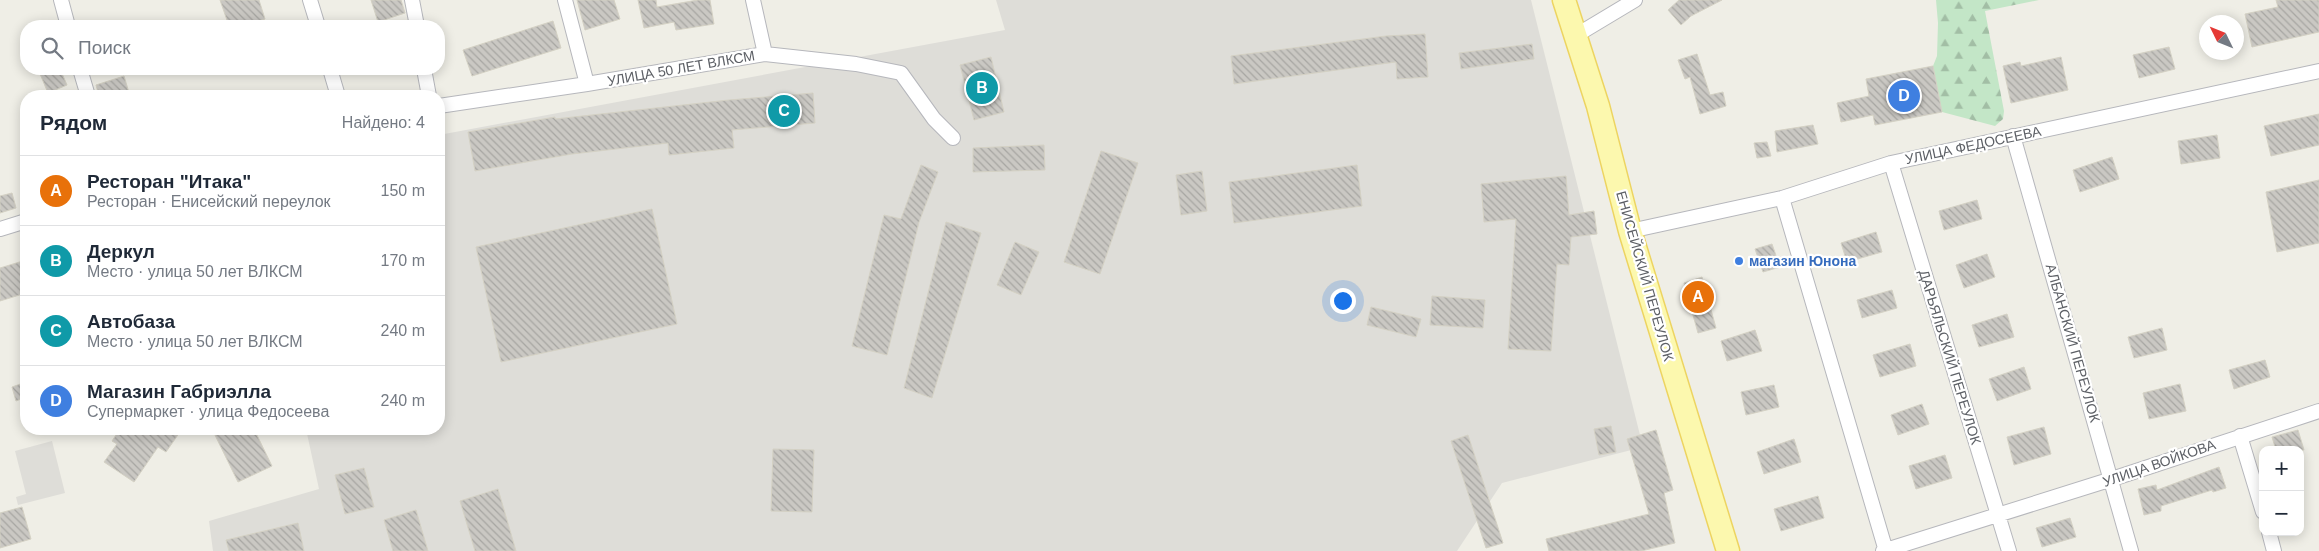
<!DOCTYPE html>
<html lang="ru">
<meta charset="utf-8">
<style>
body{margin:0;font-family:Arial,sans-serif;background:#f6f6f7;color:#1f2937}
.controls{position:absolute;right:15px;bottom:15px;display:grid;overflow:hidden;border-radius:10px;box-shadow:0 2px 12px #0003}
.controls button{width:45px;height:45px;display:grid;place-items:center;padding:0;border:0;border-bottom:1px solid #e0e1e3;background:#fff;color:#1f2937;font:25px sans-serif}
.compass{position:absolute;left:2199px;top:15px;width:45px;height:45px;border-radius:50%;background:#fff;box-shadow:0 2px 12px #0003;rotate:313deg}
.you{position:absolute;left:1342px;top:300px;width:18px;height:18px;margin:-12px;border:4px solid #fff;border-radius:50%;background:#1a73e8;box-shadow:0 0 0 8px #1a73e833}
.badge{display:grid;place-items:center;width:32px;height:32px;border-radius:50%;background:#7c3aed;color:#fff;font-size:16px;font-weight:700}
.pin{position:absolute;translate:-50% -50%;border:2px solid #fff;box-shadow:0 1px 5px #0006}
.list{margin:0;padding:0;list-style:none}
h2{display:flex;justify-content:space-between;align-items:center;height:65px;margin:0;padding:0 20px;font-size:21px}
h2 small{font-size:16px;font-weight:400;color:#747a83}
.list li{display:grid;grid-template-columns:32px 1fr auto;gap:15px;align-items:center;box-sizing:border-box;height:70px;padding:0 20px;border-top:1px solid #e0e1e3}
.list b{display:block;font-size:19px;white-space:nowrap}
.list p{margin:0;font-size:16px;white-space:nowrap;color:#747a83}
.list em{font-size:16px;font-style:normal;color:#747a83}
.icon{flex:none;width:28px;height:28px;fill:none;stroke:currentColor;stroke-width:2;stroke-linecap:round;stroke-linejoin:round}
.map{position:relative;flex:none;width:2319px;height:551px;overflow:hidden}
.search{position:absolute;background:#fff;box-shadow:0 2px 12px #0003;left:20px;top:20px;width:425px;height:55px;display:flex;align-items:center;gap:12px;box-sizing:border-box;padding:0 18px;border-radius:20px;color:#747a83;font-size:19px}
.panel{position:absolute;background:#fff;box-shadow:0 2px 12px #0003;left:20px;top:90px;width:425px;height:345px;border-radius:20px}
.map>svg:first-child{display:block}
</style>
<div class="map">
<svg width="2319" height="551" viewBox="0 0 2319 551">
<defs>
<pattern id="forest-firs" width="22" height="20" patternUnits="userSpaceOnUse" patternTransform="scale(1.25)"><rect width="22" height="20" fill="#c3e6c7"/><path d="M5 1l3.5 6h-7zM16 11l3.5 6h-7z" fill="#a2bea5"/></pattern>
<pattern id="building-back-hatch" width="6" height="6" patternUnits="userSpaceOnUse" patternTransform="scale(1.25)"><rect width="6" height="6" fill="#cac8c3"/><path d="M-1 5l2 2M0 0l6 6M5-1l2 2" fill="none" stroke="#a7a6a2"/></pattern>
</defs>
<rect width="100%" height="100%" fill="#efeee6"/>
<path fill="#deddd8" d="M996,0h535l112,447 -141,36 -45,68h-1244l-4,-30 110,-32 -13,-60h133v-294l566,-105z
M52,441l13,52 -47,12 -2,-8 10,-3 -11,-43z"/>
<path fill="url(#forest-firs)" d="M1936,0h103l-54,11 19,100 -1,8 -8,7 -53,-14 -9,-46 4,-10 1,-33z"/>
<path fill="url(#building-back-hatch)" stroke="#d4d1c4" d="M220,0h39l6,19 -21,7h-15z
M371,0h30l4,13 -27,9z
M577,0h37l6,19 -35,11z
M638,0h18l1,7 41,-7h12l4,24 -38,6 -2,-8 -30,6z
M1679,0h43l-31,16 -10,9 -13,-15z
M2276,0h43v32l-67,15 -7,-33 33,-7z
M553,21l8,27 -89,28 -9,-26z
M1425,34l3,43 -31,2 -1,-17 -162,22 -3,-28 155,-20z
M1532,44l2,15 -73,10 -2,-16z
M2169,47l6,22 -36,9 -6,-23z
M1697,54l13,41 13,-3 3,14 -26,8 -10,-37 -5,2 -7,-19z
M991,57l13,55 -30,8 -14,-55z
M2061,57l7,33 -57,13 -8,-37 17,-4 1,4z
M1933,66l9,46 -67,13 -2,-10 -32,7 -4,-19 32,-7 -3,-17z
M38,69h22l7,16 -19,8z
M124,76l6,20h-31l-3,-11z
M813,93l2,30 -83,7 2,18 -65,7 -1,-12 -96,11 -97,17 -7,-39 87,-15v2l174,-19z
M2319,114v31l-48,11 -7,-30z
M1813,125l5,19 -41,8 -2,-21z
M2217,135l3,23 -39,6 -3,-23z
M1767,142l4,14 -14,2 -3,-15z
M1044,145l1,25 -72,2v-24z
M1101,151l37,12 -38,111 -36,-12z
M2112,157l7,22 -39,13 -7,-22z
M921,165l17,7 -19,50 -32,133 -35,-9 32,-131 17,4z
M1357,165l5,41 -128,17 -5,-41z
M1202,171l5,40 -26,4 -5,-40z
M1566,176l3,39 25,-4 3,23 -26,3 -2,28 -12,-1 -6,87 -43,-2 8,-130 -32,3 -3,-38z
M2319,180v63l-42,9 -11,-60z
M12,193l4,15 -16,5v-17z
M1977,200l5,19 -38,11 -5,-19z
M652,209l25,115 -176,38 -25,-115z
M946,222l35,11 -49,165 -28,-10z
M1876,232l6,20 -35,10 -6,-19z
M1015,242l24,10 -18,43 -24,-10z
M1772,244l8,23 -17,5 -8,-23z
M1987,254l8,23 -31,11 -8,-23z
M26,260v33l-26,8v-33z
M1702,277l14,51 -18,5 -14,-50z
M1892,290l5,18 -35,10 -5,-18z
M1432,296l53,4 -2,28 -53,-3z
M1371,307l50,12 -5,18 -49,-12z
M2007,314l7,23 -35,10 -7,-22z
M2162,328l5,22 -33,8 -6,-21z
M1755,330l7,21 -35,10 -6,-20z
M1910,344l6,22 -36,11 -7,-22z
M2265,360l5,17 -36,12 -5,-19z
M2024,367l7,22 -34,12 -8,-22z
M26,382v15l-10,4 -4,-14z
M2180,384l6,27 -37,8 -6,-26z
M1774,385l5,22 -33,8 -5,-23z
M1922,404l7,20 -31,11 -7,-20z
M1611,426l5,26 -17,3 -5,-26z
M2044,427l7,27 -37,11 -7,-28z
M120,429h62l-16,23 -8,-5 -24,35 -30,-20 13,-18 -5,-3z
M212,429h42l18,37 -34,16z
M1656,430l17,60 -9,3 11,50 -34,8h-92l-3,-12 103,-25 -22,-75z
M2298,430l6,20h-28l-4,-13z
M1468,435l35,108 -17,5 -35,-107z
M1794,439l7,23 -37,12 -7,-22z
M773,449l41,1 -2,62 -41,-1z
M1945,455l7,23 -36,11 -7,-23z
M2219,467l7,21 -13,4 -1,-2 -51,16v5l-17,4 -6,-26 18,-4 1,5z
M364,468l10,39 -29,7 -10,-39z
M498,489l18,62h-41l-15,-50z
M1818,496l6,22 -43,13 -7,-22z
M22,507l9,32 -31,9v-35z
M416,510l12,41h-35l-9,-31z
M2070,518l6,19 -34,10 -6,-19z
M298,523l6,28h-75l-3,-11z"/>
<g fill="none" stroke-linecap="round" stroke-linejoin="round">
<defs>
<path id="street" d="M61,0l7,26
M310,0l8,26
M412,0l5,26
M565,0l22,84
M753,0l12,54
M1575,36l60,-36
M80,69l8,27
M330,69l8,27
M424,69l5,27
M439,106l148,-22 178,-30 91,10 45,9 33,46 19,19
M2013,136l118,415
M1891,163l118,388
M1782,198l104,353
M0,229l26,-8
M1630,231l152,-33 109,-35 428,-92
M2240,436l23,76
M2269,532l5,19
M1883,551l229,-72 207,-68"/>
<path id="primary" d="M1564,0l34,106 32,125 98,320"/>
</defs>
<use href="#street" stroke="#b6b7bc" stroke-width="16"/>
<use href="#primary" stroke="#edd461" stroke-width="25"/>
<use href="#street" stroke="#fff" stroke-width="14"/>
<use href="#primary" stroke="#fcf8ae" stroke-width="22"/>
</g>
<circle fill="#3f7fe0" stroke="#fff" stroke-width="2" cx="1739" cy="261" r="5"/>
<g text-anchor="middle" stroke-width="4.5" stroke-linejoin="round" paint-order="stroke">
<g font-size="14" fill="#5d6066" stroke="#fff">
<text transform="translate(681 68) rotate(-10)" y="5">УЛИЦА 50 ЛЕТ ВЛКСМ</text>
<text transform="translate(1973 145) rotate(-12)" y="5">УЛИЦА ФЕДОСЕЕВА</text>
<text transform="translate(1645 276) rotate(74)" y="5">ЕНИСЕЙСКИЙ ПЕРЕУЛОК</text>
<text transform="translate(2073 343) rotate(74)" y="5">АЛБАНСКИЙ ПЕРЕУЛОК</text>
<text transform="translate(1950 357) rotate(73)" y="5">ДАРЬЯЛЬСКИЙ ПЕРЕУЛОК</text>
<text transform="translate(2159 463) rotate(-19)" y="5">УЛИЦА ВОЙКОВА</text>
</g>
<g font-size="14" font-weight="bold" fill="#366cbe" stroke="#fff" text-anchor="start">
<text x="1749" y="266">магазин Юнона</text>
</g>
</g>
</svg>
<div class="controls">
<button>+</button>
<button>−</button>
</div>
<svg class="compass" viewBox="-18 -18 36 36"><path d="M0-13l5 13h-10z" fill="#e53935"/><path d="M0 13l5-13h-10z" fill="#747a83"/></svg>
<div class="you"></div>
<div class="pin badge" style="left:1698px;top:297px;background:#e8710a">A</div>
<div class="pin badge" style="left:982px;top:88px;background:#0f9aa8">B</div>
<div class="pin badge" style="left:784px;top:111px;background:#0f9aa8">C</div>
<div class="pin badge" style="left:1904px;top:96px;background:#3f7fe0">D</div>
<div class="search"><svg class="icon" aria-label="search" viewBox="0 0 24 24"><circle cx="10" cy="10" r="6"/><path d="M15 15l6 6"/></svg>Поиск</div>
<section class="panel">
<h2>Рядом<small>Найдено: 4</small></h2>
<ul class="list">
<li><span class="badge" style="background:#e8710a">A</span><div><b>Ресторан &quot;Итака&quot;</b><p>Ресторан · Енисейский переулок</p></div><em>150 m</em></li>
<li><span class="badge" style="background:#0f9aa8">B</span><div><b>Деркул</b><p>Место · улица 50 лет ВЛКСМ</p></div><em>170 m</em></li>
<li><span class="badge" style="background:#0f9aa8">C</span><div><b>Автобаза</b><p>Место · улица 50 лет ВЛКСМ</p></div><em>240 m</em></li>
<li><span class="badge" style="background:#3f7fe0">D</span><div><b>Магазин Габриэлла</b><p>Супермаркет · улица Федосеева</p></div><em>240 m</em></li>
</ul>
</section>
</div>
